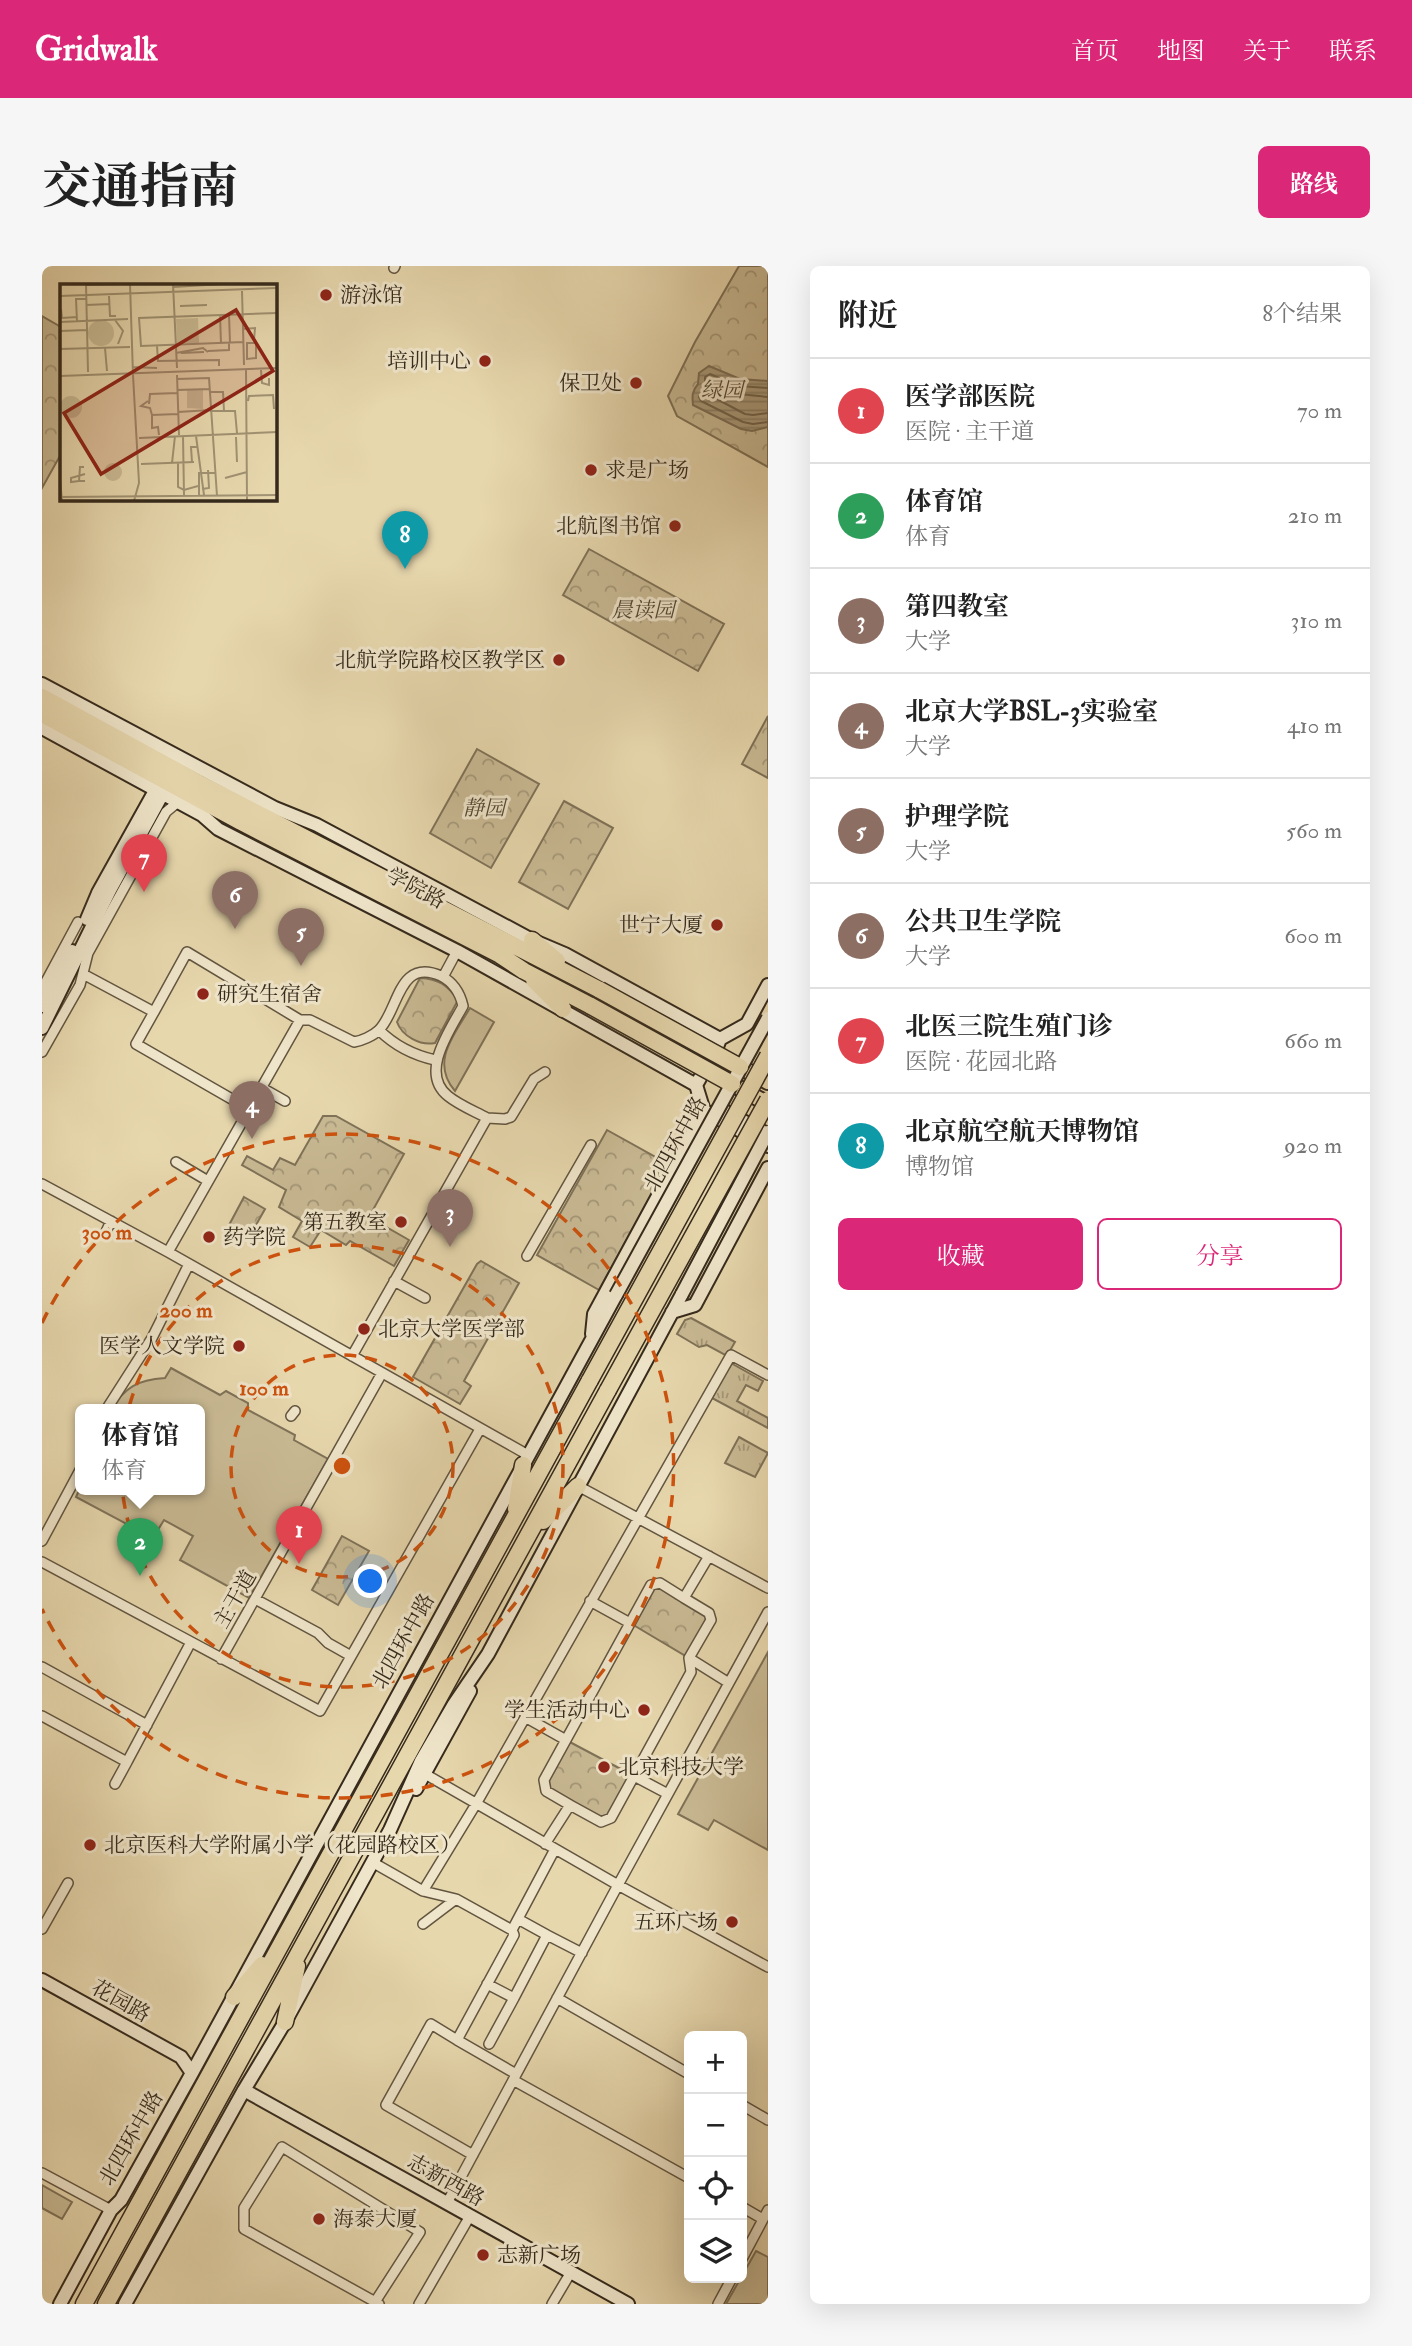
<!DOCTYPE html>
<html lang="zh">
<meta charset="utf-8">
<style>
body{margin:0;font-family:"IM FELL Double Pica","Noto Serif SC",serif;background:#f6f6f6;color:#222}
.controls{position:absolute;right:21px;bottom:21px;display:grid;overflow:hidden;border-radius:10px;box-shadow:0 7px 28px #0002}
.controls button{width:63px;height:63px;display:grid;place-items:center;padding:0;border:0;border-bottom:2px solid #e0e0e0;background:#fff;color:#222;font:35px sans-serif}
.you{position:absolute;left:329px;top:1316px;width:24px;height:24px;margin:-18px;border:5px solid #fff;border-radius:50%;background:#1a73e8;box-shadow:0 0 0 10px #1a73e833}
.badge{display:grid;place-items:center;width:46px;height:46px;border-radius:50%;background:#db2777;color:#fff;font-size:23px;font-weight:700}
.pin{position:absolute;translate:-50% -58px;filter:drop-shadow(0 2px 4px #0008)}
.pin::after{content:'';position:absolute;top:37px;width:24px;height:21px;background:inherit;clip-path:polygon(0 0,100% 0,50% 100%)}
.popup{position:absolute;left:33px;top:1138px;width:130px;height:91px;box-sizing:border-box;display:grid;place-content:center;border-radius:10px;background:#fff;filter:drop-shadow(0 2px 5px #0005);font-size:23px;white-space:nowrap;color:#767676}
.popup b{font-size:26px;color:#222}
.popup::after{content:'';position:absolute;left:50%;top:100%;margin-left:-14px;border:14px solid transparent;border-top-color:#fff}
.list{margin:0;padding:0;list-style:none}
h2{display:flex;justify-content:space-between;align-items:center;height:91px;margin:0;padding:0 28px;font-size:30px}
h2 small{font-size:23px;font-weight:400;color:#767676}
.list li{display:grid;grid-template-columns:46px 1fr auto;gap:21px;align-items:center;box-sizing:border-box;height:105px;padding:0 28px;border-top:2px solid #e0e0e0}
.list b{display:block;font-size:26px;white-space:nowrap}
.list p{margin:0;font-size:23px;white-space:nowrap;color:#767676}
.list em{font-size:23px;font-style:normal;color:#767676}
.actions{display:flex;gap:14px;padding:21px 28px}
.actions a{flex:1;padding:16px 0;border:2px solid #db2777;border-radius:10px;text-align:center;font-size:24px;color:#db2777}
.actions .main{background:#db2777;color:#fff}
.icon{flex:none;width:38px;height:38px;fill:none;stroke:currentColor;stroke-width:2;stroke-linecap:round;stroke-linejoin:round}
.map{position:relative;flex:none;width:726px;height:2038px;overflow:hidden;border-radius:10px}
header{display:flex;align-items:center;gap:42px;box-sizing:border-box;height:98px;padding:0 35px;background:#db2777;color:#fff}
header strong{font-size:33px}
nav{display:flex;gap:38px;margin-inline-start:auto;font-size:24px}
.intro{display:flex;align-items:center;justify-content:space-between;box-sizing:border-box;height:168px;padding:0 42px}
h1{margin:0;font-size:49px}
.button{padding:18px 32px;border-radius:10px;background:#db2777;color:#fff;font-size:24px;font-weight:700}
main{display:flex;gap:42px;padding:0 42px}
aside{flex:1;background:#fff;border-radius:10px;box-shadow:0 7px 28px #0002}
.map>svg:first-child{display:block}
</style>
<header>
<strong>Gridwalk</strong>
<nav><a>首页</a><a>地图</a><a>关于</a><a>联系</a></nav>
</header>
<div class="intro"><h1>交通指南</h1><a class="button">路线</a></div>
<main>
<div class="map">
<svg width="726" height="2038" viewBox="0 0 726 2038">
<defs>
<pattern id="grass-tufts" width="24" height="20" patternUnits="userSpaceOnUse" patternTransform="scale(1.75)"><rect width="24" height="20" fill="#c9ba94"/><path d="M3 7l-1-3M5 7V3M7 7l1-3M15 17l-1-3M17 17v-4M19 17l1-3" fill="none" stroke="#a49778"/></pattern>
<pattern id="park-crowns" width="20" height="18" patternUnits="userSpaceOnUse" patternTransform="scale(1.75)"><rect width="20" height="18" fill="#c9ba94"/><path d="M2 6a3 3 0 1 1 6 0M12 15a3 3 0 1 1 6 0" fill="none" stroke="#a49778"/></pattern>
<pattern id="water-rules" width="6" height="5" patternUnits="userSpaceOnUse" patternTransform="scale(1.75)"><rect width="6" height="5" fill="#aa9c7c"/><path d="M0 2.5h6" fill="none" stroke="#8b7f65"/></pattern>
</defs>
<rect width="100%" height="100%" fill="#e7d7ad"/>
<filter id="stains"><feTurbulence type="fractalNoise" baseFrequency=".00286" numOctaves="4"/><feColorMatrix values="0 0 0 0 .2 0 0 0 0 .09 0 0 0 0 .02 0 0 0 .5 -.17"/></filter>
<radialGradient id="worn" r=".72"><stop offset=".6" stop-color="#630" stop-opacity="0"/><stop offset="1" stop-color="#630" stop-opacity=".3"/></radialGradient>
<path fill="url(#grass-tufts)" stroke="#7f7258" stroke-width="2" d="M649,1052l44,24 -8,14 -20,-11 -8,2 -22,-13 8,-14z
M687,1096l34,19 -5,10 -12,-6 -9,16 31,17v10l-56,-30z
M697,1171l29,16 -13,24 -30,-14z"/>
<path fill="url(#park-crowns)" stroke="#7f7258" stroke-width="2" d="M697,0h29v201l-91,-51 -9,-20 27,-54z
M0,50l19,11v127l-19,34z
M547,283l135,75 -26,47 -135,-76z
M726,450v62l-26,-14z
M435,483l62,35 -48,84 -61,-35z
M522,535l49,27 -45,81 -49,-27z
M378,712c19,1 27,7 38,22l-23,43c-15,3 -33,-7 -38,-21z
M281,850h13l68,38 -35,63 40,23 -15,26 -44,-25 -4,4 -25,-15 -11,17 -17,-10 9,-16 -23,-14 7,-17 -44,-25 5,-9 26,14 7,-12 15,7z
M565,864l61,34 -69,126 -62,-35z
M202,931l21,12 -17,30 -20,-12z
M439,995l38,22 -55,98 7,5 -11,18 -47,-27 64,-113z
M300,1270l27,15 -31,54 -26,-15z
M618,1317l49,30 -20,45 -59,-35 21,-38z
M524,1474l68,36 -23,42 -10,4 -55,-31 -2,-11z"/>
<path fill="#c9ba94" stroke="#7f7258" stroke-width="2" d="M428,742l24,14 -39,69c-25,-29 -1,-56 15,-83z
M129,1102l49,27 6,-4 22,12v7l47,25 -1,5 34,19 -79,139 -69,-38 13,-24 -29,-16 -11,18 -77,-41 4,-9v2h120v-80h-91c18,-23 27,-30 56,-32z
M726,1386v198l-54,-30 -6,10 -30,-16z
M0,1919l30,17 -10,17 -20,-11z
M714,1985l12,6v47h-42z"/>
<path fill="url(#water-rules)" stroke="#7b6e56" stroke-width="2" d="M667,100l31,13 28,2v46l-16,4 -11,-2 -48,-24c-1,-9 -1,-14 5,-21l1,-11z"/>
<g fill="none" stroke-linecap="round" stroke-linejoin="round">
<path stroke="#70634c" stroke-width="2" d="M726,122l-30,-2 -28,-12 -5,3v10l-6,10 2,4 42,21 10,2 15,-2
M726,131l-30,-3 -22,-7 -5,7 2,3 32,17 8,1 15,-2"/>
<defs>
<path id="street" d="M352,2l1,-2
M41,708l71,38 33,-60 113,68
M401,711l14,-26
M0,723l36,-67
M112,746l-18,32 113,65
M337,764c16,16 34,25 56,30
M0,786l38,-67 8,-32 78,-141 12,-10
M220,822l23,13
M445,852l18,1 6,-2 23,-38 11,-7
M134,896l32,19
M0,918l126,68 360,203
M63,968l6,-13
M126,986l132,-232h10l44,22c7,-1 19,-6 25,-12 20,-20 19,-73 62,-54 12,6 19,17 22,30 -13,24 -44,67 -15,90 11,9 26,15 39,22l-135,238
M485,990l64,-111
M352,1015l31,17
M64,1144l46,-72 37,-74
M249,1150l4,-5
M536,1220l190,102
M0,1275l38,-71
M0,1296l278,149 160,-282
M213,1333l63,34 10,10 23,13
M548,1335l40,22
M647,1392l40,25
M179,1393l161,-286
M0,1401l105,58
M0,1450l85,46 64,-120
M483,1451l41,23
M383,1508l193,111 150,82
M592,1510l34,18
M73,1518l12,-22
M528,1539l-24,-14 -2,-11 107,-195 9,-2 24,15
M503,1578l25,-39 31,17 10,-4 80,-146 -2,-14 22,-38 -2,-7 -25,-15 25,-42
M330,1596l51,29 53,-87 255,-449 37,20
M381,1625l33,8
M381,1658l33,-25 56,31
M0,1663l26,-46
M505,1669l35,18
M445,1718l27,14 -25,46
M472,1732l33,-63 -29,-16
M515,1732l132,76
M415,1774l-26,-16 -45,81 87,50
M474,1808l-59,-34 57,-105 -2,-5 43,-81
M471,1814l176,98
M700,1839l26,15
M0,1907l69,37
M405,1937l171,-318 150,-273
M700,1941l21,12
M700,1993l26,-49
M333,2036l45,-70 -138,-85 -38,61v21l135,75
M377,2038l51,-88
M510,2038l19,-32
M676,2038l14,-26"/>
<path id="secondary" d="M0,418l233,124 42,17 215,115 33,14 155,85
M0,462l136,74 24,13 16,14 239,122 239,134
M45,653l11,-26 58,-104
M0,740l30,-55
M0,762l68,-138 53,-97
M675,781l3,-8 27,-15 21,-39
M677,842l48,26
M663,845l63,35
M630,1046l23,-7 73,-137
M550,1068l2,-20 110,-203 -8,-26 4,-7
M374,1523l54,-98
M0,1714l139,77 11,16
M202,1824l384,214
M18,2038l51,-94 10,-10 71,-127 424,-778
M83,2038l119,-214 41,-68 105,-192 31,-69 33,-57 34,-50 194,-360"/>
<path id="primary" d="M698,801l28,15
M690,818l36,20"/>
<path id="highway" d="M0,431l157,86 401,207
M0,448l199,108 259,133 24,16 67,35
M490,674l25,21
M492,714l29,29
M474,1243l7,-44
M501,1255l35,-35
M192,1731l28,-32
M243,1756l12,-56
M42,2038l506,-924
M64,2038l502,-914"/>
</defs>
<use href="#street" stroke="#625540" stroke-width="12"/>
<use href="#secondary" stroke="#352a1c" stroke-width="16"/>
<use href="#primary" stroke="#352a1c" stroke-width="18"/>
<use href="#highway" stroke="#352a1c" stroke-width="19"/>
<use href="#street" stroke="#efe5ca" stroke-width="9"/>
<use href="#secondary" stroke="#efe5ca" stroke-width="12"/>
<use href="#primary" stroke="#e7d7ad" stroke-width="14"/>
<use href="#highway" stroke="#e7d7ad" stroke-width="16"/>
<defs>
<path id="secondary-bridge" d="M640,1028l86,-162
M574,1029l152,-277"/>
<path id="highway-bridge" d="M558,724l140,77
M549,740l141,78
M548,1114l178,-324
M566,1124l160,-290"/>
</defs>
<use href="#secondary-bridge" stroke="#352a1c" stroke-width="16" stroke-linecap="butt"/>
<use href="#highway-bridge" stroke="#352a1c" stroke-width="19" stroke-linecap="butt"/>
<use href="#secondary-bridge" stroke="#efe5ca" stroke-width="12"/>
<use href="#highway-bridge" stroke="#e7d7ad" stroke-width="16"/>
</g>
<g fill="none" stroke="#cd520e" stroke-width="3.5" stroke-dasharray="12 9">
<circle cx="300" cy="1200" r="111"/>
<circle cx="300" cy="1200" r="221"/>
<path d="M0 1057A332 332 0 1 1 0 1343"/>
</g>
<g fill="#8f2418" stroke="#efe5ca" stroke-width="2.5">
<circle cx="284" cy="29" r="7"/>
<circle cx="443" cy="95" r="7"/>
<circle cx="594" cy="117" r="7"/>
<circle cx="549" cy="204" r="7"/>
<circle cx="633" cy="260" r="7"/>
<circle cx="517" cy="394" r="7"/>
<circle cx="675" cy="659" r="7"/>
<circle cx="161" cy="728" r="7"/>
<circle cx="359" cy="956" r="7"/>
<circle cx="167" cy="971" r="7"/>
<circle cx="322" cy="1063" r="7"/>
<circle cx="197" cy="1080" r="7"/>
<circle cx="602" cy="1444" r="7"/>
<circle cx="562" cy="1501" r="7"/>
<circle cx="48" cy="1579" r="7"/>
<circle cx="690" cy="1656" r="7"/>
<circle cx="277" cy="1953" r="7"/>
<circle cx="441" cy="1989" r="7"/>
</g>
<g text-anchor="middle" stroke-width="6" stroke-linejoin="round" paint-order="stroke">
<g font-size="21" fill="#352a1c" stroke="#efe5ca" text-anchor="start">
<text x="298" y="36">游泳馆</text>
<text x="429" y="102" text-anchor="end">培训中心</text>
<text x="580" y="124" text-anchor="end">保卫处</text>
<text x="563" y="211">求是广场</text>
<text x="619" y="267" text-anchor="end">北航图书馆</text>
<text x="503" y="401" text-anchor="end">北航学院路校区教学区</text>
<text x="661" y="666" text-anchor="end">世宁大厦</text>
<text x="175" y="735">研究生宿舍</text>
<text x="345" y="963" text-anchor="end">第五教室</text>
<text x="181" y="978">药学院</text>
<text x="336" y="1070">北京大学医学部</text>
<text x="183" y="1087" text-anchor="end">医学人文学院</text>
<text x="588" y="1451" text-anchor="end">学生活动中心</text>
<text x="576" y="1508">北京科技大学</text>
<text x="62" y="1586">北京医科大学附属小学（花园路校区）</text>
<text x="676" y="1663" text-anchor="end">五环广场</text>
<text x="291" y="1960">海泰大厦</text>
<text x="455" y="1996">志新广场</text>
</g>
<g font-size="21" font-style="italic" fill="#534734" stroke="#efe5ca">
<text x="680" y="131">绿园</text>
<text x="601" y="351">晨读园</text>
<text x="442" y="549">静园</text>
</g>
<g font-size="21" fill="#352a1c" stroke="#efe5ca">
<text transform="translate(374 622) rotate(28)" y="7">学院路</text>
<text transform="translate(633 878) rotate(-61)" y="7">北四环中路</text>
<text transform="translate(193 1333) rotate(-60)" y="7">主干道</text>
<text transform="translate(361 1375) rotate(-61)" y="7">北四环中路</text>
<text transform="translate(79 1735) rotate(29)" y="7">花园路</text>
<text transform="translate(89 1872) rotate(-60)" y="7">北四环中路</text>
<text transform="translate(404 1914) rotate(29)" y="7">志新西路</text>
</g>
</g>
<g transform="translate(18 18)">
<rect width="217" height="217" fill="#e7d7ad"/>
<path d="M0 123a11 11 0 1 1 22 0a11 11 0 1 1-22 0ZM44 188a9 9 0 1 1 18 0a9 9 0 1 1-18 0Z" fill="#c9ba94"/>
<path d="M138,34l1,25h-22l-1,-24zM28 49a13 13 0 1 1 26 0a13 13 0 1 1-26 0ZM127,106h16v19l-16,-1z" fill="#c9ba94"/>
<path fill="none" stroke="#a09273" stroke-width="2" d="M26,0l2,88M70,0l3,91M113,0l4,84M26,1l33,-1M113,3l50,-3M182,7l2,74M0,12l217,-8M49,12l1,20h6M26,21l24,-1M120,22l27,-1M1,25l1,9 15,-1M160,31l1,29M169,31l1,28M55,36l8,11 -5,13M0,38l68,-3M17,38l-1,-23h10M183,45l12,-1 -1,12M0,47l27,-1M195,56l1,3h-9v16l9,-1v-15M184,58l-103,4 -2,-28 138,-5M97,62l1,15 61,-1v6M45,64l2,23M0,65l70,-2M148,67l21,-1v-7M116,69l27,-5 5,4M121,69l23,-1M72,83l25,1M186,86l1,131M201,86l1,13 7,2v-7M73,91l6,108 -5,18M117,91l2,60M0,92l217,-8M117,95l32,-1 8,118M117,106l32,-1M149,108h14l1,19M88,117l-7,5 9,2 2,7 26,-1M188,117l1,-5 24,-1 1,14M89,120l1,-10 27,-1M150,127h25l2,22M118,128l32,-2M92,131v13l6,-1 1,8M123,152l1,59M136,152l8,59M176,153l1,25M79,154l138,-6M132,178l-1,-15h6M112,179l3,-27M118,179v24l6,3 14,-4M81,180l53,-2M24,183h-4l-1,14h6M0,194l2,23M165,194l22,-6M19,197l-8,1v-4l14,-4M142,205l7,-1 -1,-18M139,211v-22h16M0,213l217,-2"/>
<path fill="#8f2418" fill-opacity="0.15" stroke="#8f2418" stroke-width="3.5" d="M176,26l37,61 -172,103 -37,-61z"/>
<rect width="217" height="217" fill="none" stroke="#352a1c" stroke-width="3.5"/>
</g>
<circle cx="300" cy="1200" r="10" fill="#cd520e" stroke="#efe5ca" stroke-width="3.5"/>
<g font-size="21" text-anchor="middle" font-weight="bold" fill="#cd520e" stroke="#efe5ca" stroke-width="6" stroke-linejoin="round" paint-order="stroke">
<text x="65" y="973">300 m</text>
<text x="144" y="1051">200 m</text>
<text x="222" y="1129">100 m</text>
</g>
<rect width="100%" height="100%" filter="url(#stains)"/>
<rect width="100%" height="100%" fill="url(#worn)"/>
</svg>
<div class="controls">
<button>+</button>
<button>−</button>
<button><svg class="icon" aria-label="locate" viewBox="0 0 24 24"><circle cx="12" cy="12" r="6"/><path d="M12 2v4M12 18v4M2 12h4M18 12h4"/></svg></button>
<button><svg class="icon" aria-label="layers" viewBox="0 0 24 24"><path d="M12 4l9 5-9 5-9-5zM3 14l9 5 9-5"/></svg></button>
</div>
<div class="you"></div>
<div class="pin badge" style="left:257px;top:1298px;background:#e0444e">1</div>
<div class="pin badge" style="left:98px;top:1310px;background:#2e9e5b">2</div>
<div class="popup"><b>体育馆</b>体育</div>
<div class="pin badge" style="left:408px;top:981px;background:#8d6e63">3</div>
<div class="pin badge" style="left:210px;top:873px;background:#8d6e63">4</div>
<div class="pin badge" style="left:259px;top:700px;background:#8d6e63">5</div>
<div class="pin badge" style="left:193px;top:663px;background:#8d6e63">6</div>
<div class="pin badge" style="left:102px;top:626px;background:#e0444e">7</div>
<div class="pin badge" style="left:363px;top:303px;background:#0f9aa8">8</div>
</div>
<aside>
<h2>附近<small>8个结果</small></h2>
<ul class="list">
<li><span class="badge" style="background:#e0444e">1</span><div><b>医学部医院</b><p>医院 · 主干道</p></div><em>70 m</em></li>
<li><span class="badge" style="background:#2e9e5b">2</span><div><b>体育馆</b><p>体育</p></div><em>210 m</em></li>
<li><span class="badge" style="background:#8d6e63">3</span><div><b>第四教室</b><p>大学</p></div><em>310 m</em></li>
<li><span class="badge" style="background:#8d6e63">4</span><div><b>北京大学BSL-3实验室</b><p>大学</p></div><em>410 m</em></li>
<li><span class="badge" style="background:#8d6e63">5</span><div><b>护理学院</b><p>大学</p></div><em>560 m</em></li>
<li><span class="badge" style="background:#8d6e63">6</span><div><b>公共卫生学院</b><p>大学</p></div><em>600 m</em></li>
<li><span class="badge" style="background:#e0444e">7</span><div><b>北医三院生殖门诊</b><p>医院 · 花园北路</p></div><em>660 m</em></li>
<li><span class="badge" style="background:#0f9aa8">8</span><div><b>北京航空航天博物馆</b><p>博物馆</p></div><em>920 m</em></li>
</ul>
<div class="actions"><a class="main">收藏</a><a>分享</a></div>
</aside>
</main>
